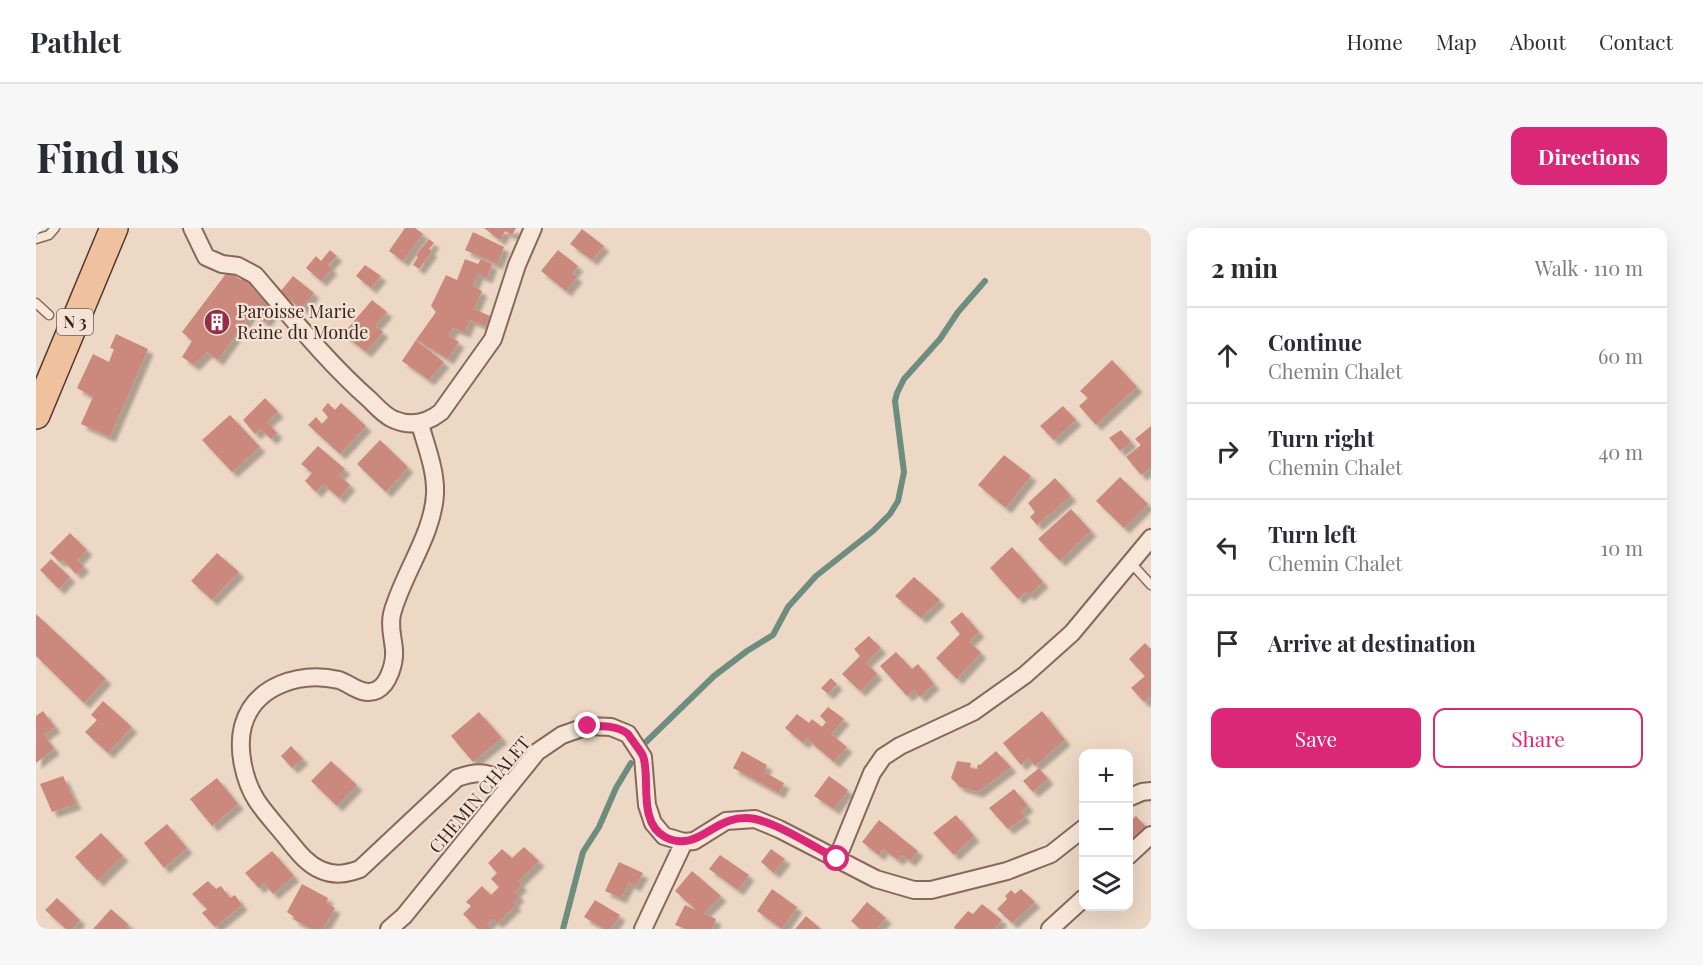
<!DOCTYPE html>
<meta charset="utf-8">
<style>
body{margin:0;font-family:"Playfair Display",serif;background:#f7f7f7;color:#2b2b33}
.controls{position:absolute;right:18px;bottom:18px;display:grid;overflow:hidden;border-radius:12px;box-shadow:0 6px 24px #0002}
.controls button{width:54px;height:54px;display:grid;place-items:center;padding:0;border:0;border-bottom:2px solid #e1e1e2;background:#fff;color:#2b2b33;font:30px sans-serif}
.stop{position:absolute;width:18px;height:18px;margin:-14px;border:4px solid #db2777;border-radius:50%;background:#fff}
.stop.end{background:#db2777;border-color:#fff;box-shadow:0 2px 6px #0008}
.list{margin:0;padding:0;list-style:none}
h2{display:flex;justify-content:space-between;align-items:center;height:78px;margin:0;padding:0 24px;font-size:26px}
h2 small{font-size:20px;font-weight:400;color:#7c7c81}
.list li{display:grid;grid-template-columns:39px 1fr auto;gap:18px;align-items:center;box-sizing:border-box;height:96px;padding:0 24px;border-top:2px solid #e1e1e2}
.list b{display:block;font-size:22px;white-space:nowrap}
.list p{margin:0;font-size:20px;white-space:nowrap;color:#7c7c81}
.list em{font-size:20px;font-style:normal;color:#7c7c81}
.actions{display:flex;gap:12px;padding:18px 24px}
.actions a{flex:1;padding:14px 0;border:2px solid #db2777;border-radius:12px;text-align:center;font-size:21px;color:#db2777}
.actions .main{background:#db2777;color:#fff}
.icon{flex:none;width:33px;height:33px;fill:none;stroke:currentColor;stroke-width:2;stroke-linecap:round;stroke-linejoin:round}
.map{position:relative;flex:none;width:1115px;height:701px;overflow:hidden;border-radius:12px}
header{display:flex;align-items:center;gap:36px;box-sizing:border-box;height:84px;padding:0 30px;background:#fff;border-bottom:2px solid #e1e1e2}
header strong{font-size:28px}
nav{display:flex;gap:33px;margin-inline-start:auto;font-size:21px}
.intro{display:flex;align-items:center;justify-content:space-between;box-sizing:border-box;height:144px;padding:0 36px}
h1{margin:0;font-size:42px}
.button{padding:15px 27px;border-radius:12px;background:#db2777;color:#fff;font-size:21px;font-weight:700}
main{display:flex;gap:36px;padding:0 36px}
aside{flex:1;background:#fff;border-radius:12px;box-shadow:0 6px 24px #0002}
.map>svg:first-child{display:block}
</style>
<header>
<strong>Pathlet</strong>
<nav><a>Home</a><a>Map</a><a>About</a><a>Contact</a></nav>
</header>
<div class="intro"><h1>Find us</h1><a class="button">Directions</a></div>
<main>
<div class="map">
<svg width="1115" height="701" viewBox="0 0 1115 701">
<defs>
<filter id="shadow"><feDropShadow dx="5.5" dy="5.5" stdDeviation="1.5" flood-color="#0004"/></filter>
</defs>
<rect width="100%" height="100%" fill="#edd7c5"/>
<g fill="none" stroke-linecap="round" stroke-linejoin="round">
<path stroke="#6d8e7e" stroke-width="6" d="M610,514l68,-66 33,-25 26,-16 15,-28 28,-31 57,-45 17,-17 8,-13 6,-29 -9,-71 2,-8 7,-14 36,-40 18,-27 27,-31
M527,701l20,-77 16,-25 17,-39 15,-25"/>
</g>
<path fill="#ca897c" filter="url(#shadow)" d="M369,0h10l8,6 -20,27 -14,-10z
M448,0h32l-4,7 -7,-4 -5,9z
M546,1l22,17 -12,14 -22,-16z
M437,4l31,15 -7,17 -32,-14z
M393,11l5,4 -5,6 3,2 -13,18 -6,-4 5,-8 -2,-2z
M294,22l7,6 -9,9 4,4 -11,12 -15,-13 10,-12 5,5z
M522,22l20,16 -6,7 5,4 -11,14 -25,-20z
M429,31l13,5 3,-5 11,5 -5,14 -9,-4 -5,12 9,5 -8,18 16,7 -4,10 -16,-6 -5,12 -12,-4 -4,8 10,6 -11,17 -32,-19 20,-28 -5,-6 15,-31 11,5z
M329,37l16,11 -10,12 -15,-12z
M192,43l13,9 1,-4 7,1 4,7 -1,4 22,22 -9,12 -13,-10 -34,48 -11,-8 -13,13 -12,-8 10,-16 -10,-9z
M257,48l21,17 -13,16 -21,-17z
M336,72l15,12 -12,14 8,6 -17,20 -23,-18z
M80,106l32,15 -38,88 -29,-13 12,-27 -16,-9 16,-34 16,8 5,-13 -4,-1z
M380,112l28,22 -15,18 -27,-19z
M1076,132l25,27 -41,38 -17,-19 9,-8 -8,-7z
M229,170l13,14 -11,10 10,11 -6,6 -10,-10 -6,5 -12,-14z
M292,175l7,7 6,-7 25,23 -26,28 -32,-29 8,-8 6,7 6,-7 -6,-7z
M1027,178l13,14 -22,20 -14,-14z
M194,187l30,32 -28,25 -30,-32z
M1115,198v42l-10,7 -15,-18 15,-12 -6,-6z
M1085,202l10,12 -11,9 -11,-13z
M344,212l28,27 -22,25 -29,-28z
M282,218l27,23 -6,6 11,10 -11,13 -16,-14 -7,8 -11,-11 7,-8 -11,-9z
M968,227l27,21 -25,32 -28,-23z
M1084,249l28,27 -24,24 -28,-27z
M1019,250l16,18 -34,29 -7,-8 5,-5 -7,-9z
M1035,281l20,22 -31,30 -22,-22z
M34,305l17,17 -10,10 7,6 -8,8 -13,-14 -3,2 -10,-9z
M976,319l31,35 -14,13 -3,-3 -8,7 -28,-31z
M181,325l22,19 -27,28 -21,-19z
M15,331l19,18 -11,12 -19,-19z
M878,349l26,23 -19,18 -26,-22z
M926,384l17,20 -10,9 12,12 -24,26 -21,-21 24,-24 -10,-12z
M0,386l70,65 -22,24 -48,-47z
M833,408l12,12 -15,14 11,12 -17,17 -18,-17 18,-18 -6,-7z
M1109,415l6,6v47l-7,6 -13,-14 14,-12 -16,-17z
M860,424l16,17 6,-5 16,20 -14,13 -6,-7 -7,6 -27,-30z
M795,450l6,6 -9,10 -7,-6z
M67,473l29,26 -24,26 -23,-21 12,-12 -6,-5z
M792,479l16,12 -13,15 16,13 -13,15 -27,-23 -4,4 -18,-15 12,-14 12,9 3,-4 10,8 4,-5 -6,-6z
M7,483l12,16 -11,8 10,14 -18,14v-47z
M1006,483l23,29 -30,26 -7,-8 -7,7 -18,-22z
M443,484l23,26 -29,24 -22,-26z
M255,518l12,13 -11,9 -11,-12z
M706,523l25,14 -3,7 20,11 -5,10 -46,-25z
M960,523l15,16 -33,25 -18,-5 -9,-9 6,-17 14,2 -1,5 7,1 1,-5 2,1z
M295,533l26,24 -20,21 -26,-25z
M1003,540l9,11 -15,13 -10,-11z
M27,548l13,28 -24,8 -12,-28z
M793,548l19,14 -14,19 -20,-13z
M181,550l21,26 -26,22 -22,-27z
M978,561l14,17 -7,6 4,5 -17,12 -19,-21z
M920,587l18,21 -20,19 -21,-22z
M1100,588l12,13 -12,12 -3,-3 -5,4v-19z
M843,592l39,31 -8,10 -8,-6 -4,5 -15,-11 -4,6 -17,-13z
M131,596l20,24 -23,20 -20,-25z
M65,605l22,23 -25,25 -23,-24z
M488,619l15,14 -21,21 4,3 -7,7 4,4 -6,6 3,3 -19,18 -4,-4 -6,5 5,5h-14l-15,-15 8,-8 -5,-4 16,-16 9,9 8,-8 -8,-8 6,-6 -9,-10 14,-14 10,9z
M735,621l14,10 -11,14 -13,-11z
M236,623l22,25 -21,18 -9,-11 -5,5 -14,-15z
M684,627l29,20 -11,15 -29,-21z
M583,634l24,11 -8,13 -6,-3 -8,15 -16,-7z
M656,643l29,25 -17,17 12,6 -4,10h-26l-11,-4 10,-20 11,5 -21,-19z
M172,653l8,8 5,-3 9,12 5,-3 7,10 -27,22 -13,-14 5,-4 -15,-15z
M266,656l26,14 -2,5 9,5 -12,21h-12l-18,-10 1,-2 -7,-5z
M736,661l25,18 -15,22 -25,-18z
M985,661l14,13 -23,21 -15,-14 10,-10 -2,-3 6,-6 4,4z
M21,670l23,22 -8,9h-6l-21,-19z
M559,672l25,15 -9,14h-7l-20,-12z
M831,674l19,16 -9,11h-17l-9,-8z
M946,676l20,16 -7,9h-40l-1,-2 14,-16 5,3z
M75,681l18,16 -4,4h-32z
M770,688l15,13h-26z"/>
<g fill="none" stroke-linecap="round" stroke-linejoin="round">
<defs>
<path id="lane" d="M0,11l13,-4 6,-7
M0,75l13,12
M1095,335l20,22"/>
<path id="street" d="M156,0l14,29 16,7 16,2 17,9c37,43 73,88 115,125 7,7 16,17 25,20 17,7 32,3 46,-8l52,-73 24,-74 16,-37
M384,196c6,22 16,46 15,70 -2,41 -33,81 -43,120 -3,13 1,23 2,36 1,12 -5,34 -17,40 -14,7 -26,-6 -38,-10 -38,-9 -85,5 -96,46 -6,23 1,55 14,75 8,12 19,24 28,35 11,13 20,27 36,34 14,6 25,4 39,-1l97,-91c23,-8 33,-6 52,7
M1092,570l14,-6 9,-1
M1092,628l23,-21
M801,631l35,-86 11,-16 17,-11 73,-34 52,-37 47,-42 79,-95
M353,701l15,-13 133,-164 25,-17 26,-9 23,1 17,7 15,23 4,48 6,18 11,13 20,6 10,-1 32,-20 29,-2 24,10 97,50 38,11h17l76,-19 44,-17 33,-26
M607,701l41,-87
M1014,701l34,-31"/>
<path id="primary" d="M0,187l78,-187"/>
</defs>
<use href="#lane" stroke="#87685c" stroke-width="11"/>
<use href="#street" stroke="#87685c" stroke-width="20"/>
<use href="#primary" stroke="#553830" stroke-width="30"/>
<use href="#lane" stroke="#f8e6d8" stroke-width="8"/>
<use href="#street" stroke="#f8e6d8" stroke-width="16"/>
<use href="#primary" stroke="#efc19e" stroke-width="27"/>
</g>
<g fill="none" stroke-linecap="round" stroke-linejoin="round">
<path stroke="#db2777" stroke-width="8" d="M552,498c12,0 29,-1 40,8 0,0 4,6 5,7 3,5 8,10 10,15 8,21 -6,66 22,81 35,18 49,-26 90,-18 24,5 59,28 82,40"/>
</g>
<defs>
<symbol id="building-disc" viewBox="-11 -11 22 22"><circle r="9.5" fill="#942e48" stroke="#f4e3d4"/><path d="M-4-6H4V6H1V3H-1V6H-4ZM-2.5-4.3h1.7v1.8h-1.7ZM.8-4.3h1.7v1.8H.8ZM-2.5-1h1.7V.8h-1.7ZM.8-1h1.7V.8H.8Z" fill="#fff"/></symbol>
</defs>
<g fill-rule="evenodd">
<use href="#building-disc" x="166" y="79" width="30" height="30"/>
</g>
<g text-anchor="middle" stroke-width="4.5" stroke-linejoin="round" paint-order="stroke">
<rect fill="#f4e3d4" stroke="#705e55" stroke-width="1.5" x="21" y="81" width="36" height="26" rx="4.5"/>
<g font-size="16" font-weight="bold" fill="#38251f">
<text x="39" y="100">N 3</text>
</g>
<g font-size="18" fill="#38251f" stroke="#f4e3d4" text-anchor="start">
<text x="201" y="90">Paroisse Marie<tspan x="201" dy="21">Reine du Monde</tspan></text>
</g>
<g font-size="18" fill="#38251f" stroke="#f4e3d4">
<text transform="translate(444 567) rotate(-50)" y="6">CHEMIN CHALET</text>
</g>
</g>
</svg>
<div class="controls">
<button>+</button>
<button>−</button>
<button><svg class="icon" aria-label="layers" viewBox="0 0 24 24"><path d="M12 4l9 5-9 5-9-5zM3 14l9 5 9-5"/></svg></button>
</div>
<div class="stop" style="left:801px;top:631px"></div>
<div class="stop end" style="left:552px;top:498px"></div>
</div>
<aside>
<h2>2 min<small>Walk · 110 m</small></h2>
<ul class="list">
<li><svg class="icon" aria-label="ahead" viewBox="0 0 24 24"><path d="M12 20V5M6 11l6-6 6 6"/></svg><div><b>Continue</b><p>Chemin Chalet</p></div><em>60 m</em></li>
<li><svg class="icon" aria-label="right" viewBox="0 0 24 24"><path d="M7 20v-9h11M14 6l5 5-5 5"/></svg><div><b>Turn right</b><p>Chemin Chalet</p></div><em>40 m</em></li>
<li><svg class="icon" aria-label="left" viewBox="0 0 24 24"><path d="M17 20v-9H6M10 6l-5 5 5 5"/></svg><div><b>Turn left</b><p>Chemin Chalet</p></div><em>10 m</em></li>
<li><svg class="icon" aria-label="arrive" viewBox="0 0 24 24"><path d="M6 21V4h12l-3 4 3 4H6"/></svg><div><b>Arrive at destination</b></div></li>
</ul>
<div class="actions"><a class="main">Save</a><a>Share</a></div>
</aside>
</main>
